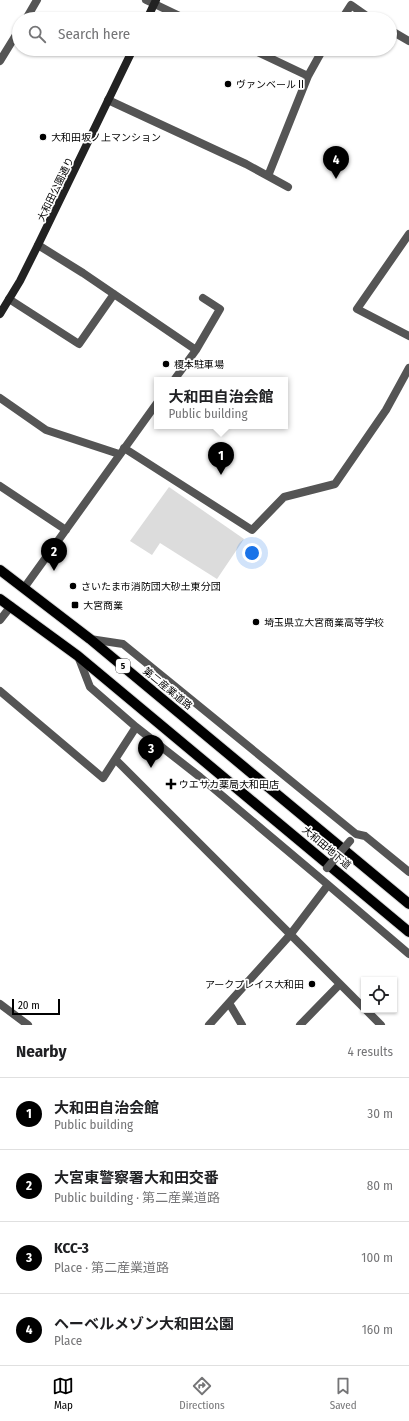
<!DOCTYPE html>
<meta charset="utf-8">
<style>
body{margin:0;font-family:"Fira Sans Condensed","Noto Sans JP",sans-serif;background:#f2f2f2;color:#202124}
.controls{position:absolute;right:12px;bottom:12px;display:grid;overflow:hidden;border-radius:0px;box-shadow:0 1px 3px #0004}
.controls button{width:36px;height:36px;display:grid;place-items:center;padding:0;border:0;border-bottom:1px solid #e0e0e0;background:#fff;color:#202124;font:20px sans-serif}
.scale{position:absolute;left:12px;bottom:10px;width:48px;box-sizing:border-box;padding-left:4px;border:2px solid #000;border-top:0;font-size:11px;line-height:14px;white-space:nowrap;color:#000;-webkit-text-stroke:3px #fff;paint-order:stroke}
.you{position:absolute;left:252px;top:553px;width:14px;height:14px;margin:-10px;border:3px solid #fff;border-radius:50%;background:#1a73e8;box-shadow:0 0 0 6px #1a73e833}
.badge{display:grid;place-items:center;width:26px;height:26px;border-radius:50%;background:#000;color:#fff;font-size:13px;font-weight:700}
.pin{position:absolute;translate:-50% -33px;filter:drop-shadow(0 1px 2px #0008)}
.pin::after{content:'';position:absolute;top:21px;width:14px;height:12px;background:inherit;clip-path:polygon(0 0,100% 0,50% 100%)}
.popup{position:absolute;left:154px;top:377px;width:134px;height:52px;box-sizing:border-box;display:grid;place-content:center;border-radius:0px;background:#fff;filter:drop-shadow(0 1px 3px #0005);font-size:13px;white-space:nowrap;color:#757577}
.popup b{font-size:15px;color:#202124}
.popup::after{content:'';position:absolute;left:50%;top:100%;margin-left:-8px;border:8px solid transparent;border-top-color:#fff}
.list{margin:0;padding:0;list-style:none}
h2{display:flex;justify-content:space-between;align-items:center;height:52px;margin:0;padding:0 16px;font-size:17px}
h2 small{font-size:13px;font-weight:400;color:#757577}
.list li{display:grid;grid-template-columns:26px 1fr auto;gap:12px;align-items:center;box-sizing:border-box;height:72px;padding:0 16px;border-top:1px solid #e0e0e0}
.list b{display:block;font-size:15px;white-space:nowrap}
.list p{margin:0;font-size:13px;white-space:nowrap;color:#757577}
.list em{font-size:13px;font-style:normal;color:#757577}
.icon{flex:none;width:22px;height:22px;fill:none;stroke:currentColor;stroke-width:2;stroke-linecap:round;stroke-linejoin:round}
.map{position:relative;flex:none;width:409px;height:1025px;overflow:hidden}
.search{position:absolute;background:#fff;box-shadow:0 1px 3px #0004;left:12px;right:12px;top:12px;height:44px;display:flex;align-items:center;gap:10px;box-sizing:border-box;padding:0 14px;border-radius:22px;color:#757577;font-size:15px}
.sheet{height:340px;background:#fff}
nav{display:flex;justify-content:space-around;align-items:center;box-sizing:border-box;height:56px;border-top:1px solid #e0e0e0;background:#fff;font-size:11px;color:#757577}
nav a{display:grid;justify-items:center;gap:2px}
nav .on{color:#000}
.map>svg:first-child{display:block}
</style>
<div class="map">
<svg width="409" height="1025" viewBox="0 0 409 1025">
<rect width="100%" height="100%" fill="#fff"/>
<path fill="#dcdcdc" d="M169,487l75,52 -27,40 -57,-36 -8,12 -22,-14z"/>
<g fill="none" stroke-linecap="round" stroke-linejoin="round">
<defs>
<path id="primary" d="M0,570l90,69 319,265
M0,599l78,57 331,276"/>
</defs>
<use href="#primary" stroke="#dbdbdb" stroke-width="12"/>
<path stroke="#555" stroke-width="8" d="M146,0l40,19
M26,19l11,-19
M342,19l9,-14 20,14
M390,30l19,11
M251,49l57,27 15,-27
M0,61l19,-31
M108,100l138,64 42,23
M268,176l40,-100
M409,234l-52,75 52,27
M38,245l45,28 113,77
M9,299l70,45 35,-50
M174,380l22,-30 24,-41 -17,-11
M0,398l46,32 73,24
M124,448l128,82 32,-33 51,-13 51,-74 23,-42
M0,486l66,44
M24,588l133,-185
M0,620l11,-14
M90,639l33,5 233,190 9,2 44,36
M78,656l12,31 46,40 64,50 120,101 89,76
M0,691l103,87 33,-51
M116,760l248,248
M229,1003l13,22
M0,1004l28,21
M366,1010l15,15
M209,1025l81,-90 38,-50
M300,1025l40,-41"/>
<path stroke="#222" stroke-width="8" d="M147,19l9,-19
M0,314l20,-33 18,-36 95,-196"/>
<use href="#primary" stroke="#000" stroke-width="10"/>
<path stroke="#555" stroke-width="8" d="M327,868l23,-27"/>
</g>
<g fill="#000" stroke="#fff" stroke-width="1.5">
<circle cx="228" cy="84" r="4"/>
<circle cx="43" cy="137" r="4"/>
<circle cx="166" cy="364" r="4"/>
<circle cx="73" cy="586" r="4"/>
<rect x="71" y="601" width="8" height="8" rx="2"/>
<circle cx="256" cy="622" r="4"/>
<path d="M169 778h4v4h4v4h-4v4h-4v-4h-4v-4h4z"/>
<circle cx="312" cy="984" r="4"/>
</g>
<g text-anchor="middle" stroke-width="3.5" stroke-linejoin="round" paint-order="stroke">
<rect fill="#fff" stroke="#4c4c4c" stroke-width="1" x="116" y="659" width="14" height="14" rx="3"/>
<g font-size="9" font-weight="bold" fill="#000">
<text x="123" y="669">5</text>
</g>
<g font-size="10" fill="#000" stroke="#fff" text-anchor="start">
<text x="236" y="88">ヴァンベールⅡ</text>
<text x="51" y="141">大和田坂ノ上マンション</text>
<text x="174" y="368">榎本駐車場</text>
<text x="81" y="590">さいたま市消防団大砂土東分団</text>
<text x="83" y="609">大宮商業</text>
<text x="264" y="626">埼玉県立大宮商業高等学校</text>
<text x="179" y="788">ウエサカ薬局大和田店</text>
<text x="304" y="988" text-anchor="end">アークプレイス大和田</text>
</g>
<g font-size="10" fill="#000" stroke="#fff">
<text transform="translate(55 189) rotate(-64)" y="4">大和田公園通り</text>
<text transform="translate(168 688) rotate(39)" y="4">第二産業道路</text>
<text transform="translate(327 847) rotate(40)" y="4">大和田地下道</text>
</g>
</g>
</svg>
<div class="controls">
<button><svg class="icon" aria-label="locate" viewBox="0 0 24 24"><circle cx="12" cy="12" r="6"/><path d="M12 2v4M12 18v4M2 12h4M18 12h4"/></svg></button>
</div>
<div class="scale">20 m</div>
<div class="you"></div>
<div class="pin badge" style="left:221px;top:475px">1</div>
<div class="popup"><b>大和田自治会館</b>Public building</div>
<div class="pin badge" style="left:54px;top:571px">2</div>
<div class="pin badge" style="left:151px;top:768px">3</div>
<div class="pin badge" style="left:336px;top:179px">4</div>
<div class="search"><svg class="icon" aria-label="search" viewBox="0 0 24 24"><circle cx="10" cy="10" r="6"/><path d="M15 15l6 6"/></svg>Search here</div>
</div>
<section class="sheet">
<h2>Nearby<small>4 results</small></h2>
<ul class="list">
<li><span class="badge">1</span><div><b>大和田自治会館</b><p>Public building</p></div><em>30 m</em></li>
<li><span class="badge">2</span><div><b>大宮東警察署大和田交番</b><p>Public building · 第二産業道路</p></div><em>80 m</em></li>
<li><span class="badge">3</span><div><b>KCC-3</b><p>Place · 第二産業道路</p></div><em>100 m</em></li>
<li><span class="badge">4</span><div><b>ヘーベルメゾン大和田公園</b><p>Place</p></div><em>160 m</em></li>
</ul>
</section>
<nav>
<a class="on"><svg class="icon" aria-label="map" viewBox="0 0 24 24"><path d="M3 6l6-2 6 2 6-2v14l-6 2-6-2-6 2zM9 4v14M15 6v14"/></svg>Map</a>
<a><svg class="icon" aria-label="directions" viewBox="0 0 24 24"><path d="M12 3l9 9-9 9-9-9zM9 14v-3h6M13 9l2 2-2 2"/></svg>Directions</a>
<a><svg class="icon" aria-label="saved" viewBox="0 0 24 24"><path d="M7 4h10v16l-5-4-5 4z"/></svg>Saved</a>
</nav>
